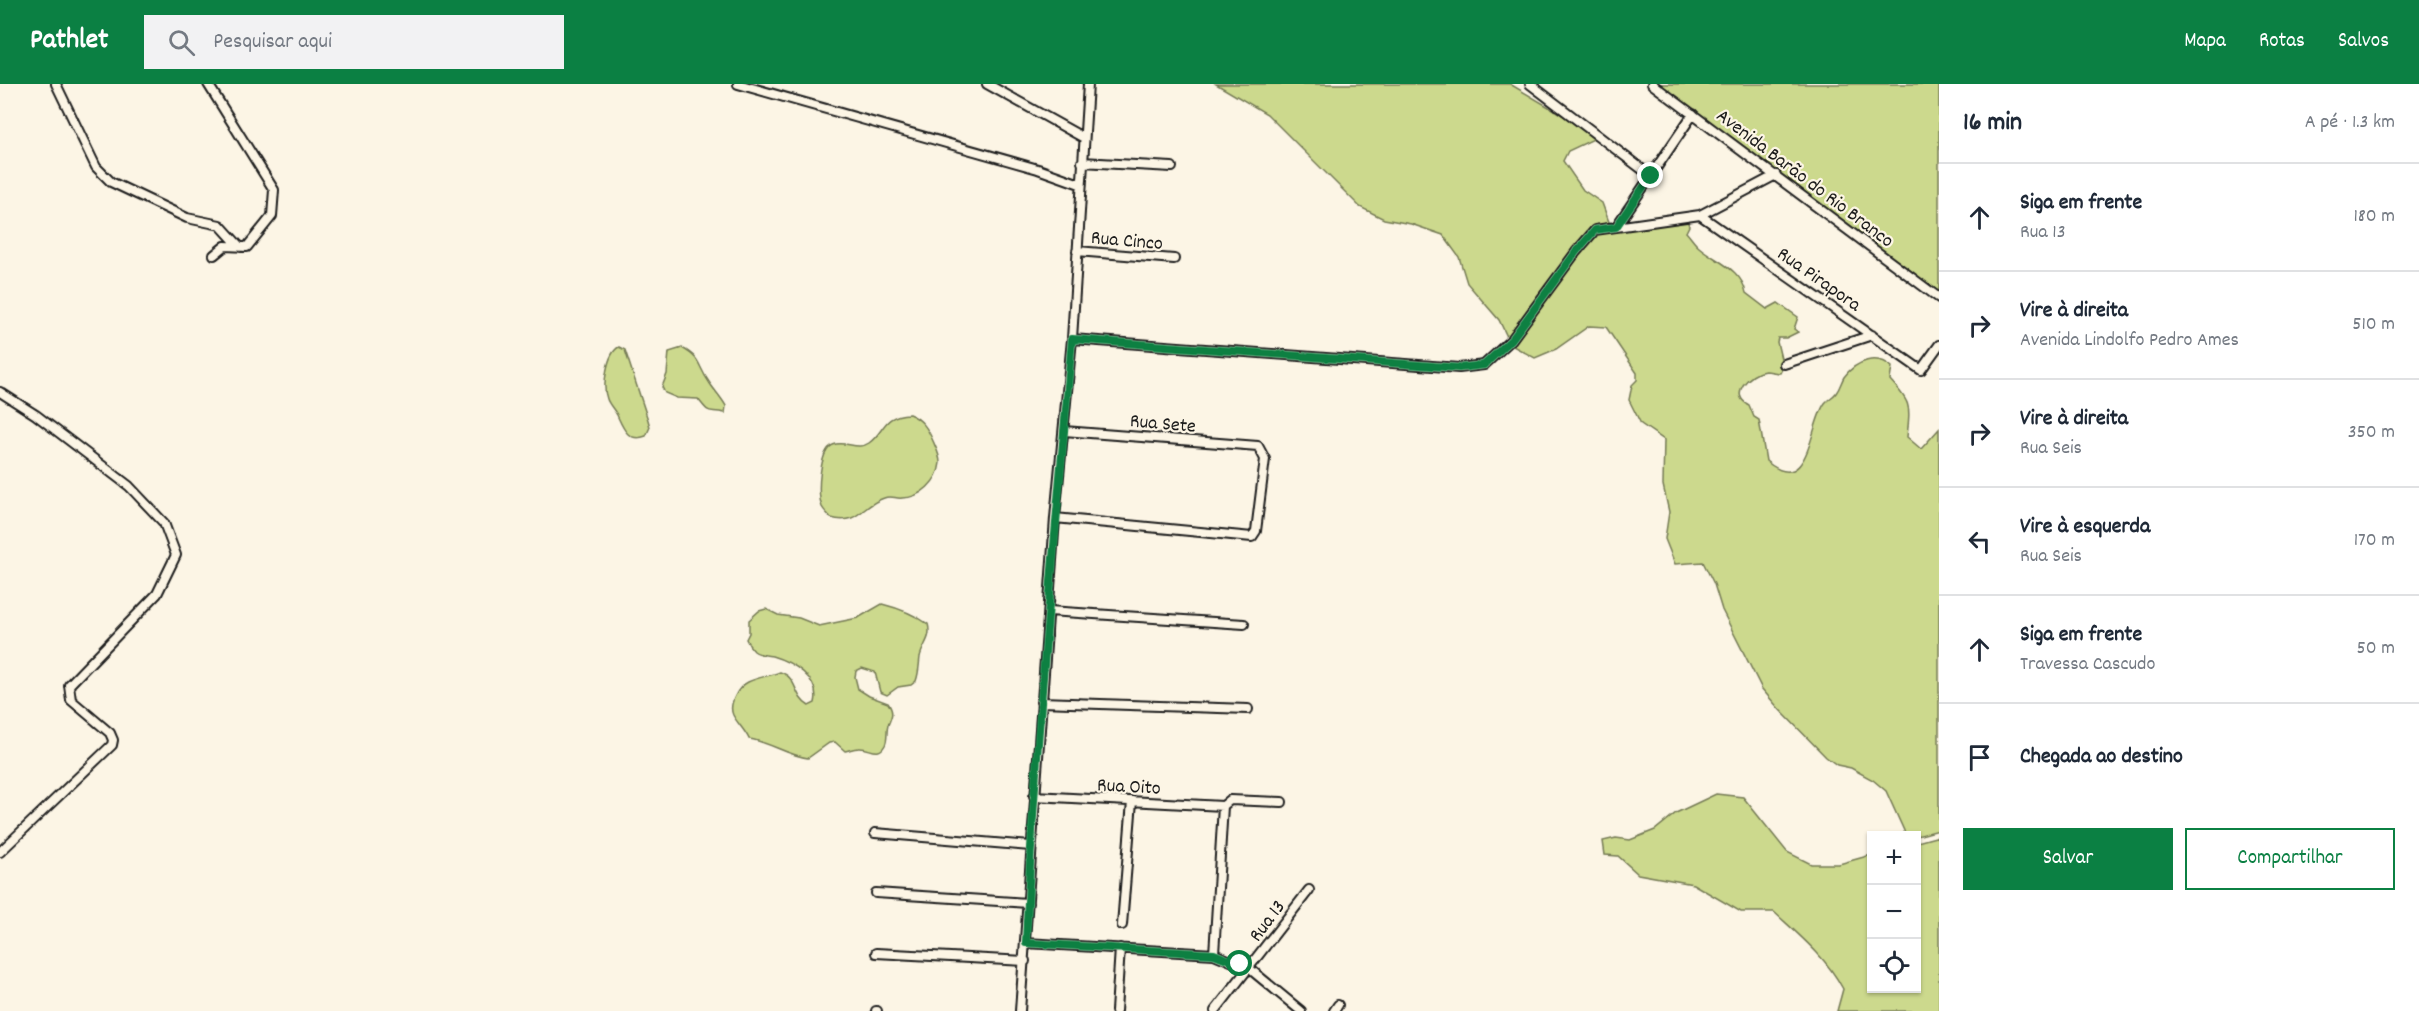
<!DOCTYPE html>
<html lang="pt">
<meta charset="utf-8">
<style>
body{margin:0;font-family:Dekko,sans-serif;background:#f2f2f3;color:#1f2937}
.controls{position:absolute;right:18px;bottom:18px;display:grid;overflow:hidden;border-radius:0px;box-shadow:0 2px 4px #0004}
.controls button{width:54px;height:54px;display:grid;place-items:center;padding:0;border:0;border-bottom:2px solid #e0e1e3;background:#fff;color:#1f2937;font:30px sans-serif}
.stop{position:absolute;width:18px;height:18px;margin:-14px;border:4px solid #0b8043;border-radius:50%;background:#fff}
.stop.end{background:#0b8043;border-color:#fff;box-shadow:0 2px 6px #0008}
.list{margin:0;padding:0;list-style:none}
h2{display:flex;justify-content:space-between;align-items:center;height:78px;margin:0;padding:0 24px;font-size:26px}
h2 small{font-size:20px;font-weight:400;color:#747a83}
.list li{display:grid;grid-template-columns:39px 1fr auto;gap:18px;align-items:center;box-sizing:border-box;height:108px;padding:0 24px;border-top:2px solid #e0e1e3}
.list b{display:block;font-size:22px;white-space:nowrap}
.list p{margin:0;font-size:20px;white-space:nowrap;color:#747a83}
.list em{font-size:20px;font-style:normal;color:#747a83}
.actions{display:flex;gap:12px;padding:18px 24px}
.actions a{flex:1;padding:14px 0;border:2px solid #0b8043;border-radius:0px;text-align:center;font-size:21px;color:#0b8043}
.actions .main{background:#0b8043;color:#fff}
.icon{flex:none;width:33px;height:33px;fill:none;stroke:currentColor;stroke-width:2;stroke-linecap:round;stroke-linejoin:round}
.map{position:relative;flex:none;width:1939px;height:927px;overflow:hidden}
header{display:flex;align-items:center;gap:36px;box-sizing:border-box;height:84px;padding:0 30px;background:#0b8043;color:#fff}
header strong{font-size:28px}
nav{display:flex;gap:33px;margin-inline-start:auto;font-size:21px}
.search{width:420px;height:54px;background:#f2f2f3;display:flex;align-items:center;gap:15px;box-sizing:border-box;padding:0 21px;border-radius:0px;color:#747a83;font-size:22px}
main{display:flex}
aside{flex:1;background:#fff}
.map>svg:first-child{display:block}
</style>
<header>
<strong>Pathlet</strong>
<div class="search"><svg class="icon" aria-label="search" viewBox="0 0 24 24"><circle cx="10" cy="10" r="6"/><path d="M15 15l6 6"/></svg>Pesquisar aqui</div>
<nav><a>Mapa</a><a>Rotas</a><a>Salvos</a></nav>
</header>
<main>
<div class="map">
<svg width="1939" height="927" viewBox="0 0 1939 927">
<rect width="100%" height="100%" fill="#fcf5e5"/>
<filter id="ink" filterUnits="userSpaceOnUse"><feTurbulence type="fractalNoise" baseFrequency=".0167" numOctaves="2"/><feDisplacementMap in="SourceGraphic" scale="12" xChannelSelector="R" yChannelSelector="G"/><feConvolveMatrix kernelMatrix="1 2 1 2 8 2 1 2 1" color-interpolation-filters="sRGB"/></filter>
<g filter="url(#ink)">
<path fill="#ccd98d" stroke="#747a54" stroke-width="1.5" d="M1216,0h294l59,35 23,6 6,12 -30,14 -5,10 20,29 19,13 10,27 75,-11 2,7 -3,6c4,4 8,11 13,15 16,14 43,22 47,46l21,16 11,-6 20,14 -4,12 4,3 -12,6h-8l-1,4 6,25 -3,6c-5,0 -10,-2 -15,-2 -16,2 -37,24 -16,34l5,12 5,3 7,41c44,37 43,-36 59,-58 3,-4 8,-6 11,-10 4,-5 5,-11 8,-16 12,-16 33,-24 48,-10l-2,13c22,24 20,25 17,57l14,12 18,-20v401l-22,6 -11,-1 -20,-44 -13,-11 -22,-12 -14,-3 -11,-8 -46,-47 -18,-21 -40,-79 -8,-26 -11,-22 -28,2 -10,-25 4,-27 -6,-27 1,-45 -23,-16 -12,-24 3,-15 5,-5v-7l-31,-46 -17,-1 -33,23 -21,9 -24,-13 -12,-25 -32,-37 -8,-26 -16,-22 -32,-11 -27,-5 -24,-12 -93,-93z
M1655,0h284v210z
M619,263l6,3 23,70 2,7 -4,9c-18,7 -23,-8 -29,-21 -3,-6 -8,-10 -10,-16 -5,-13 0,-46 12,-52z
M682,264c20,11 15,17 27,34 5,8 12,15 17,24l-1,7c-18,-4 -14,3 -27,-14l-21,-1 -12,-5 -3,-6 5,-13 2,-22z
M909,330c13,5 19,15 24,27 3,7 7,14 7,22 -2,18 -19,35 -38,35 -6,1 -11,-3 -18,0 -22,7 -26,28 -53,20 -3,-4 -7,-7 -9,-11 -5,-14 -3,-56 11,-62 11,-5 25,6 36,-2 16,-11 13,-28 40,-29z
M882,520c16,4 32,10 46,20 4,14 -5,20 -8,33 -1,8 -1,16 -4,24l-5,4 -13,2 -11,8 -7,-3 -5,-20 -13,-4 -6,3 -1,6 3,12 11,7 19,7c6,9 4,13 0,22 -2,7 0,14 -3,20 -7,13 -15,2 -26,3 -4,0 -10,2 -14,3l-10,-9 -6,1 -21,15c-22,-3 -38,-16 -59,-19 -4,-9 -12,-16 -16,-24 -5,-11 5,-28 15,-33 10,-5 22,-6 32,-10 18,5 13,25 29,34l6,-3c6,-25 -23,-41 -43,-47 -6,-1 -13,-1 -18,-5 -3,-3 -6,-7 -8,-12l3,-6v-13l10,-9 7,-2 12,6 21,3 20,8 39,-8z
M1716,710l27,3 44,55 24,12h28l32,-9 1,133h44l1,-146 22,-6v175h-102l6,-22c-17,-32 -43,-53 -69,-77h-33l-48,-28 -55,-10 -20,-18 -13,-1 -2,-14 13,-3 14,2 25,-10 21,-17z"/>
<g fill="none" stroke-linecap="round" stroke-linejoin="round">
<defs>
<path id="minor" d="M56,0l40,83 15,15 76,36 33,7 20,22
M208,0l66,106 -2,26 -25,31 -22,-1 -11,9
M738,0l300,85 42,15
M987,0l97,54
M1530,0l121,92
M1652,0l287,214
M1082,78l90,5
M1700,131l221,155 18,-25
M1616,143l77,-113
M1077,167l97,8
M1072,255l387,29 25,-3 28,-26 64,-87 19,-22 105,-15 76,-40
M1784,280l88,-29
M0,308l36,23 93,71 35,37 12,32 -19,39 -88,91 2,15 39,33 3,7 -1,5 -112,107
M1055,434l197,19 4,-6 9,-72 -7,-13 -194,-15
M1049,527l195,13
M1041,618l207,7
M1034,712l189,10
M875,749l156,13
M876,809l152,10
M1122,841l10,-124
M1026,859l188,11 36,15 51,42
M876,869l149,8
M1214,870l9,-148 7,-6 52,2
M876,927h1
M1020,927l35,-493 17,-179 16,-255
M1116,927l4,-63
M1215,927l94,-121
M1334,927l4,-6"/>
</defs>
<use href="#minor" stroke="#1c1c1c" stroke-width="12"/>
<use href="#minor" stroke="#fcf5e5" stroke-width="8"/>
</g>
</g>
<g fill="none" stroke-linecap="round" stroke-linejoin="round" filter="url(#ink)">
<path stroke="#0b8043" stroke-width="8" d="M1240,880l-26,-10 -188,-11c9,-202 29,-403 46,-604l387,29 25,-3 28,-26 64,-87 19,-22 21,-3 35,-51"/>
</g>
<g text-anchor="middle" stroke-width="4.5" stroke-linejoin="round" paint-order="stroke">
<g font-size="20" fill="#1c1c1c" stroke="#fcf5e5">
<text transform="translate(1806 93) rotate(37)" y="7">Avenida Barão do Rio Branco</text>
<text transform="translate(1127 155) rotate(5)" y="7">Rua Cinco</text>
<text transform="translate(1820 194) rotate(35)" y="7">Rua Pirapora</text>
<text transform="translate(1163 338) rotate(5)" y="7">Rua Sete</text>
<text transform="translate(1129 701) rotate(3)" y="7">Rua Oito</text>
<text transform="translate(1266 836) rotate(-53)" y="7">Rua 13</text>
</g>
</g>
</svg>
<div class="controls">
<button>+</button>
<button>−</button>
<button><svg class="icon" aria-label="locate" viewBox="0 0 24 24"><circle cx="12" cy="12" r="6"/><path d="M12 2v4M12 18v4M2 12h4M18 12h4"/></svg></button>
</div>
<div class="stop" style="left:1240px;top:880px"></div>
<div class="stop end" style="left:1651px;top:92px"></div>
</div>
<aside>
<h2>16 min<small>A pé · 1.3 km</small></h2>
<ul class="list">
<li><svg class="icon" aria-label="ahead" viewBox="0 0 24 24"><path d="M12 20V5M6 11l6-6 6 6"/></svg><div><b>Siga em frente</b><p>Rua 13</p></div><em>180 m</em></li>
<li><svg class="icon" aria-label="right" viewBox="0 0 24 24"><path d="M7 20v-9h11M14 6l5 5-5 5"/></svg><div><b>Vire à direita</b><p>Avenida Lindolfo Pedro Ames</p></div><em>510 m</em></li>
<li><svg class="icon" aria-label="right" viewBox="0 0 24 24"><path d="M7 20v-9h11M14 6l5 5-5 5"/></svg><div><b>Vire à direita</b><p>Rua Seis</p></div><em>350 m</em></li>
<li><svg class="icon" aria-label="left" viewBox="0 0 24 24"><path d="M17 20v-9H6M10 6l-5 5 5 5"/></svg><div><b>Vire à esquerda</b><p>Rua Seis</p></div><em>170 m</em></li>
<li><svg class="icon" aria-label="ahead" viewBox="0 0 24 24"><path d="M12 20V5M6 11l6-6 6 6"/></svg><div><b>Siga em frente</b><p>Travessa Cascudo</p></div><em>50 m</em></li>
<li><svg class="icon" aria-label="arrive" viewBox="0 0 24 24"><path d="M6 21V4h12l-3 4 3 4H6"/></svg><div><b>Chegada ao destino</b></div></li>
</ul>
<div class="actions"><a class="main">Salvar</a><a>Compartilhar</a></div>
</aside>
</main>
